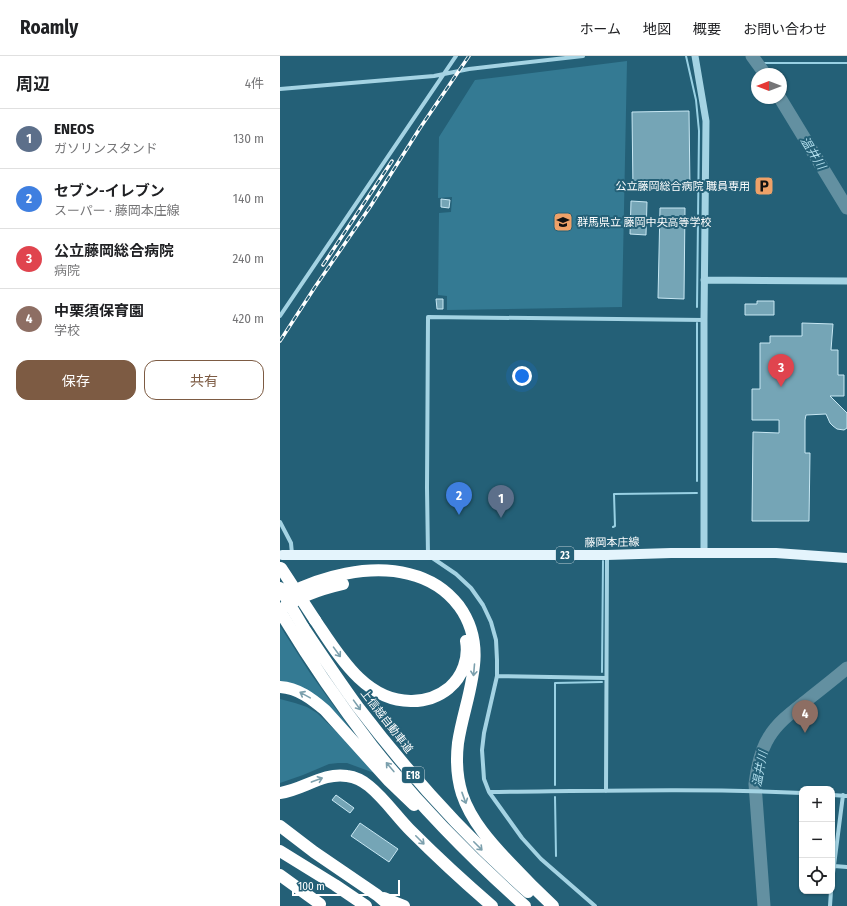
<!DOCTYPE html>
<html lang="ja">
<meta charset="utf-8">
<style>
body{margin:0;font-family:"Fira Sans Condensed","Noto Sans JP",sans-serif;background:#f2f2f2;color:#202124}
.controls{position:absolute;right:12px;bottom:12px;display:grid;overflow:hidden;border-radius:8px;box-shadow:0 1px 3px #0004}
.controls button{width:36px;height:36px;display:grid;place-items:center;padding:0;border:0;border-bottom:1px solid #e0e0e0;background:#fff;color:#202124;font:20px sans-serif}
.compass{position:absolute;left:471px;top:12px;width:36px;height:36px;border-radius:50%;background:#fff;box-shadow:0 1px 3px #0004;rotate:270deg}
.scale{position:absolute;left:12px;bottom:10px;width:108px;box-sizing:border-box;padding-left:4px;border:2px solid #fff;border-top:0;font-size:11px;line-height:14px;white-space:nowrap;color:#fff;-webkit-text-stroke:3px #246077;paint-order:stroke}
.you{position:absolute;left:242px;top:320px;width:14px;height:14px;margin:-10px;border:3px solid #fff;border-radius:50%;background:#1a73e8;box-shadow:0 0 0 6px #1a73e833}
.badge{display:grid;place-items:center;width:26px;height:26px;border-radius:50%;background:#7d5b43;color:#fff;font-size:13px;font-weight:700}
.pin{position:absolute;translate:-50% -33px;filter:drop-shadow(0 1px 2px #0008)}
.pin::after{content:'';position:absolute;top:21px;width:14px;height:12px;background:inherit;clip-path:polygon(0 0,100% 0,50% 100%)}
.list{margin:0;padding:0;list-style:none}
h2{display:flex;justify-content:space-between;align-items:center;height:52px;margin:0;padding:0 16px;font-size:17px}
h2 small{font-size:13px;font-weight:400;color:#757577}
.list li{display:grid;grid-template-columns:26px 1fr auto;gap:12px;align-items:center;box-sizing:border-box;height:60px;padding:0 16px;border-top:1px solid #e0e0e0}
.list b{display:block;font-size:15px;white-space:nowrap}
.list p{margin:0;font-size:13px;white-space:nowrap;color:#757577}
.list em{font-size:13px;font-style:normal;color:#757577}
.actions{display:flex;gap:8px;padding:12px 16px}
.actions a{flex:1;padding:9px 0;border:1px solid #7d5b43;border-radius:12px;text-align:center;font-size:14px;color:#7d5b43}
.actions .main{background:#7d5b43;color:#fff}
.icon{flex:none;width:22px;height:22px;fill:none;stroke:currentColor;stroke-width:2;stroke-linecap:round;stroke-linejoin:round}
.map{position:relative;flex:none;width:567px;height:850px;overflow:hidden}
header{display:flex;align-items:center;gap:24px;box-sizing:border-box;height:56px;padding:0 20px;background:#fff;border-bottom:1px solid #e0e0e0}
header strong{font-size:19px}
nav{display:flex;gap:22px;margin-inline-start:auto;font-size:14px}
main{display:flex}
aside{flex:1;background:#fff}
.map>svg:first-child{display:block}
</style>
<header>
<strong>Roamly</strong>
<nav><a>ホーム</a><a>地図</a><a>概要</a><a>お問い合わせ</a></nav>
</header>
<main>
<aside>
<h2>周辺<small>4件</small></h2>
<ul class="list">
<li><span class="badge" style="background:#5c6f8a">1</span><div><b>ENEOS</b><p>ガソリンスタンド</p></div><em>130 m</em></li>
<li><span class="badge" style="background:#3f7fe0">2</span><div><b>セブン-イレブン</b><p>スーパー · 藤岡本庄線</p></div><em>140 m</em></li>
<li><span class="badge" style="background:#e0444e">3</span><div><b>公立藤岡総合病院</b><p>病院</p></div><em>240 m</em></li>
<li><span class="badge" style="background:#8d6e63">4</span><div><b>中栗須保育園</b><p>学校</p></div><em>420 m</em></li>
</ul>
<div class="actions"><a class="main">保存</a><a>共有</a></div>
</aside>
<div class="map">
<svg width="567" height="850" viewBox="0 0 567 850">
<rect width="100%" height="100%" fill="#246077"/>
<path fill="#347a93" d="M347,5l-5,246 -175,3v-14l-9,-1 1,-82 12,-1 1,-15 -14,1 1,-61 36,-57z
M0,570l30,47 44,61 -74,-52z
M0,643l15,4 12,4 10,6 28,27 32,34 -30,-11h-9l-9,1 -26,11 -23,8z"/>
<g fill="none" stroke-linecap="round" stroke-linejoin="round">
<path stroke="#99d1e4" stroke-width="2" d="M406,0l10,44 3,31 -2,176
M478,7h89
M417,267v158
M333,471l2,-1 -1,-32 83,-1
M323,492v-11
M322,616l1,-111
M275,729v-102l47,-1
M275,741l1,59"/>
<path stroke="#6390a1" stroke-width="13" d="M472,0l13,18
M500,42l67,110
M484,850l-9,-122c2,-16 5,-33 14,-47 9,-15 23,-25 37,-36 14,-11 28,-22 41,-33"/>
</g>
<path fill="#75a5b6" stroke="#c7e7f3" d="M409,55l1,78 -57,1 -1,-78z
M161,143l9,1 -1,8 -8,-1z
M351,145l16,1 -1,33 -16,-1z
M380,152h25l-1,91 -26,-1z
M156,243h7v10h-6z
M477,245h17v14h-29v-11h12z
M522,267l31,1 -2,26h7v25h6v21h-14l17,17v15l-3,2 -7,-1 -4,-3 -3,-3 -4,-9 -20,1 -1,5v33h5l-1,68h-57l1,-89 26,1v-13h-27v-31h8v-46h10v-7h32z
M56,739l18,13 -4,5 -18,-13z
M80,767l38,26 -9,13 -38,-26z"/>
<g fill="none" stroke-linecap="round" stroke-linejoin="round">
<path stroke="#a4d3e3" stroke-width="4" d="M0,33l154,-13 35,-7 114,-13
M0,260l176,-260
M0,466l11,21 1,11
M217,620l109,2
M326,735l1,-235
M209,736c104,-1 209,-4 313,1
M552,739l15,1
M554,810l13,1
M552,825l11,-86
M315,850l-54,-47 -19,-21 -33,-46 -5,-13 -2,-29 2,-17 13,-57v-16l-1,-20 -5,-18 -8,-17 -12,-17 -15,-14 -28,-19 -1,-67 1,-171 276,3
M550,850l1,-15"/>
<path stroke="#a4d3e3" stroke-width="7" d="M415,0l11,65 -2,199v233
M424,224l143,1"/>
<path stroke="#e4f4fc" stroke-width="10" d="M2,499h325l64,-2h105l71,5"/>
<path stroke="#fff" stroke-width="12" d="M6,539c35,-19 84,-31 123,-21 21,5 37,15 50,32 32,44 6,90 -1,137 -2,17 -1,35 4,51 9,27 29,49 48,69 14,15 28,29 43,43
M0,554c18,-13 41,-21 63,-26
M0,555c28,47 59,92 92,135 46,58 98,111 153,160
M35,564c23,34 50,82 97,81 14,0 26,-4 37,-13 14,-12 20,-30 17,-47
M23,571c18,27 36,54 55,80 51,67 107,129 170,185
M0,631c18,1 32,12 45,23l64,71 25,24
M0,737c23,-3 43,-21 67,-17 8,1 16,5 22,10 16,13 28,31 42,45 26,26 53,51 81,75
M0,770l34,26 63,43 13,11
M0,795l55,34 31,21
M0,819l40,29
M104,842l20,8"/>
<defs>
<path id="rail" d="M43,209l69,-104
M0,285l35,-54 55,-80 50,-79 49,-72"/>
</defs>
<use href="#rail" stroke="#fff" stroke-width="3.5"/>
<use href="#rail" stroke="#246077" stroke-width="2" stroke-dasharray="6" stroke-linecap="butt"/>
<path stroke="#fff" stroke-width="12" d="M1,512l34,52
M0,532l23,39"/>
</g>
<defs><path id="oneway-shaft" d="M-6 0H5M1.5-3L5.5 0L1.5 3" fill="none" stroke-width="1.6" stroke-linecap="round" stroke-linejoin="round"/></defs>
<g stroke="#7ca0ad">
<use href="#oneway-shaft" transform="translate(57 596) rotate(54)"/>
<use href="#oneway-shaft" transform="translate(194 614) rotate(95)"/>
<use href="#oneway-shaft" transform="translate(25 639) rotate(-151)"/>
<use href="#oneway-shaft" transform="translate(77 649) rotate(54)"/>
<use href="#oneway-shaft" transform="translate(110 711) rotate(-130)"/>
<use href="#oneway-shaft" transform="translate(37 724) rotate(-20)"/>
<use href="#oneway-shaft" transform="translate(184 742) rotate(70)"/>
<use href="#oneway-shaft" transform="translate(140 784) rotate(45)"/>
<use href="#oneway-shaft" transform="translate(198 790) rotate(45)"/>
</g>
<defs>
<symbol id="parking-square" viewBox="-11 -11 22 22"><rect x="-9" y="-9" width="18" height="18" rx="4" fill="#eea168" stroke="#246077"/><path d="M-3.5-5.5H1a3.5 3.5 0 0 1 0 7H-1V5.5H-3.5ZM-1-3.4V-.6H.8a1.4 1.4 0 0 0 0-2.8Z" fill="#111"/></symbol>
<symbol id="school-square" viewBox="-11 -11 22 22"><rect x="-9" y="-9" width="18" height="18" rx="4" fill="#eea168" stroke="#246077"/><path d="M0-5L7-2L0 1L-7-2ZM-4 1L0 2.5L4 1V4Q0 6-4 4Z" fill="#111"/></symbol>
</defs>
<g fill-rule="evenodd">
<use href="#parking-square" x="473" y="119" width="22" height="22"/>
<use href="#school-square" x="272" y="155" width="22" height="22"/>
</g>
<g text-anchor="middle" stroke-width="4" stroke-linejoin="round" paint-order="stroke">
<g fill="#246077" stroke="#bdcfd6" stroke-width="1">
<rect x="276" y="491" width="18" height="16" rx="3"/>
<rect x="122" y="711" width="22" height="16" rx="3"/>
</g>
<g font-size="10" font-weight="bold" fill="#fff">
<text x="285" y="503">23</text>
<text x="133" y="723">E18</text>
</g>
<g font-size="11" fill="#fff" stroke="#246077" text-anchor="end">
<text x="470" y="134">公立藤岡総合病院 職員専用</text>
<text x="297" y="170" text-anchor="start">群馬県立 藤岡中央高等学校</text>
</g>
<g font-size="11" fill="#fff" stroke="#246077">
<text transform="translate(332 486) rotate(-1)" y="4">藤岡本庄線</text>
<text transform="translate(107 665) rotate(52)" y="4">上信越自動車道</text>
</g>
<g font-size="12" font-style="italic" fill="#afdceb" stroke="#246077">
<text transform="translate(533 97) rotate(58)" y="4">温井川</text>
<text transform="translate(480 713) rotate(-79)" y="4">温井川</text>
</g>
</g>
</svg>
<div class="controls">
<button>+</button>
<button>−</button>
<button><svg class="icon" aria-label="locate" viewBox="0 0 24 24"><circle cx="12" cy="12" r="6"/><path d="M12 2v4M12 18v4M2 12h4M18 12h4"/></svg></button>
</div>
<svg class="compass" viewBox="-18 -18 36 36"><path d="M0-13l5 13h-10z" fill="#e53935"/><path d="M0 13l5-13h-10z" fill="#757577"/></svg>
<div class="scale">100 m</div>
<div class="you"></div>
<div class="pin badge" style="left:221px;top:462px;background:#5c6f8a">1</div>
<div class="pin badge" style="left:179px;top:459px;background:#3f7fe0">2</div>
<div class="pin badge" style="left:501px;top:331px;background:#e0444e">3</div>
<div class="pin badge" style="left:525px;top:677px;background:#8d6e63">4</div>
</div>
</main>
